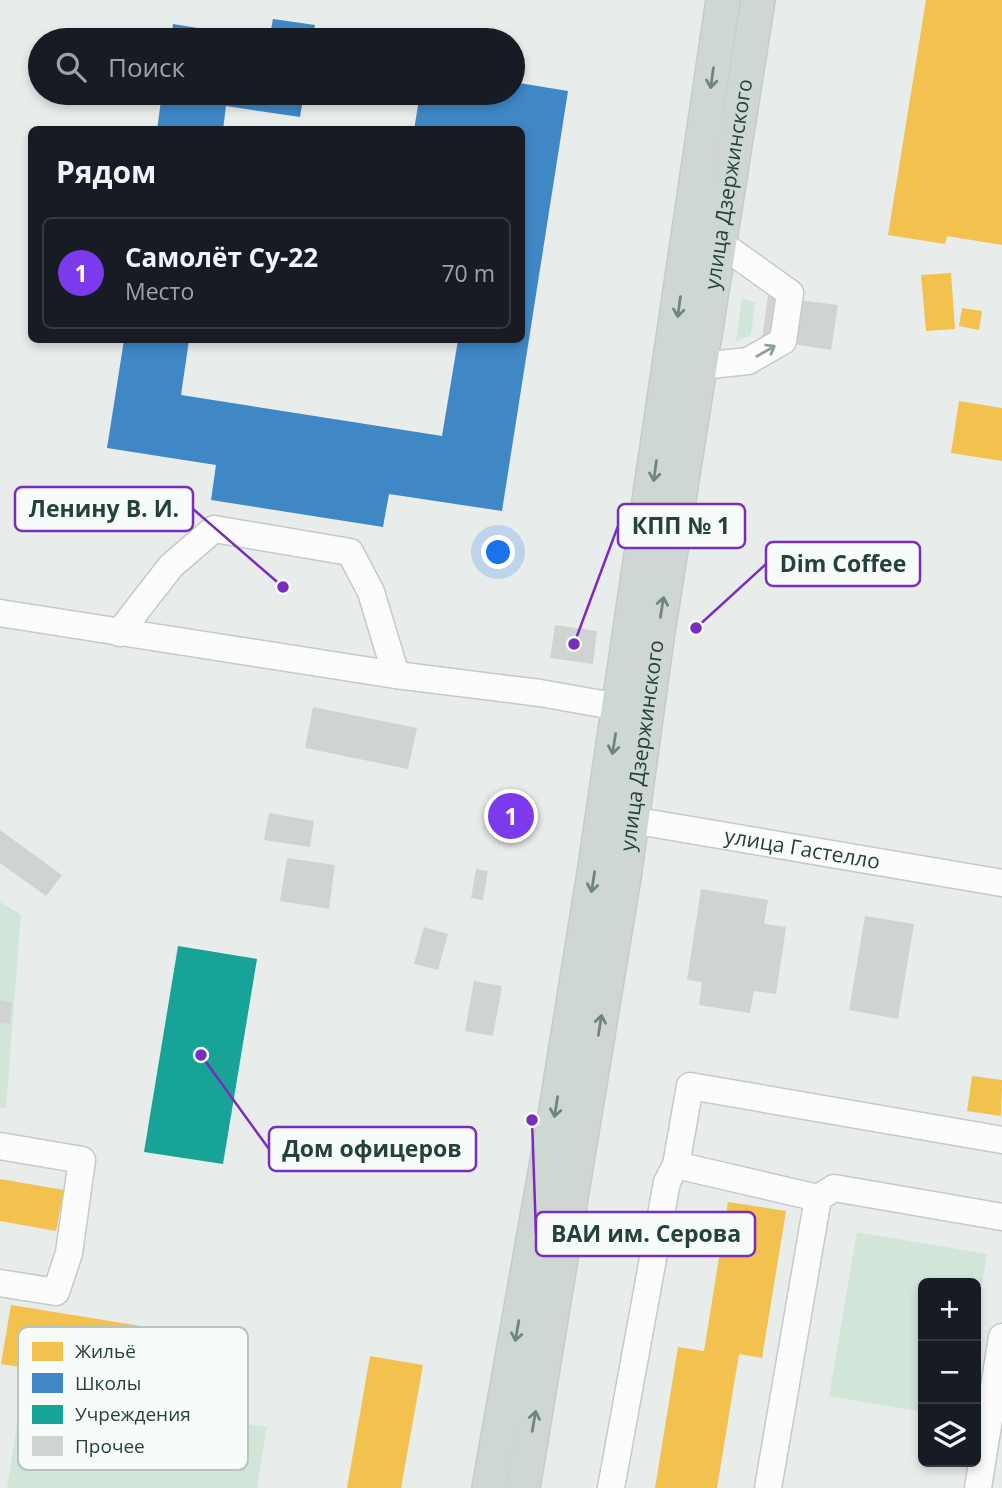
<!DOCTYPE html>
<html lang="ru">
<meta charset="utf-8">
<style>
body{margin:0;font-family:"Open Sans",sans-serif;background:#242831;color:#f1f3f6}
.controls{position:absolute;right:21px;bottom:21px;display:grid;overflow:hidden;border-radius:10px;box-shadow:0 4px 10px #0003}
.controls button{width:63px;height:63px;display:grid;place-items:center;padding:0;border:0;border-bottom:2px solid #363941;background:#171b24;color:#f1f3f6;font:35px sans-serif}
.you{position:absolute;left:499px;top:553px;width:24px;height:24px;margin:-18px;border:5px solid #fff;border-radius:50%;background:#1a73e8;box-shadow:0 0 0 10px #1a73e833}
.badge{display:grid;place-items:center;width:46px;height:46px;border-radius:50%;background:#7c3aed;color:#fff;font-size:23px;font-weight:700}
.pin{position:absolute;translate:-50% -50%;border:4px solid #fff;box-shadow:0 2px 7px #0006}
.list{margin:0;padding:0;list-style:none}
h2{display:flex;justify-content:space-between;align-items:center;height:91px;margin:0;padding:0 28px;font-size:30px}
h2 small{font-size:23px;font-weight:400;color:#9ea1a6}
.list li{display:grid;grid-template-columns:46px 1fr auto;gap:21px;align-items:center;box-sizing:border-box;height:112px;margin:0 14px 14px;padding:0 14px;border:2px solid #363941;border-radius:10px}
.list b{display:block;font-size:26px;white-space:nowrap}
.list p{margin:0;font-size:23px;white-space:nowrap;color:#9ea1a6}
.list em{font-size:23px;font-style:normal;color:#9ea1a6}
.icon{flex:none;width:38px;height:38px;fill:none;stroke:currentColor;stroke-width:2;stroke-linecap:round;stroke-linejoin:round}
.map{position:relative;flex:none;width:1002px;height:1488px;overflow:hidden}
.search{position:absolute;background:#171b24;box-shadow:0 4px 10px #0003;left:28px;top:28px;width:497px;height:77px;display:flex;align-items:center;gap:18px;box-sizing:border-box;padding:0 24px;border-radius:38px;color:#9ea1a6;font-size:26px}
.panel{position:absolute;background:#171b24;box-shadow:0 4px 10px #0003;left:28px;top:126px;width:497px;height:217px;border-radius:10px}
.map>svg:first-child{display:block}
</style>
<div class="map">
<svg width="1002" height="1488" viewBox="0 0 1002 1488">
<rect width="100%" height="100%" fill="#e8edeb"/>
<path fill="#d1e6d8" d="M742,298l13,5 -4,32 -15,6z
M0,902l21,13 -15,194 -6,-1z
M857,1232l130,22 -11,67v-38h-53v129l-94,-16z
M23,1386l244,41 -10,61h-250z"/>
<path fill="#f2c14e" d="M926,0h76v245l-55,-9 -2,8 -57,-9z
M951,273l4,56 -29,2 -5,-56z
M962,308l20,3 -3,19 -20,-4z
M959,401l43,7v53l-51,-8z
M972,1076l30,4 -1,36 -34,-5z
M0,1179l64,11 -8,41 -56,-10z
M728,1202l58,9 -24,147 -23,-4 -22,134h-62l23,-141 26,4z
M11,1305l185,30 -9,59 -186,-30z
M370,1356l53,9 -22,123h-54z"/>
<path fill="#3f88c5" d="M273,19l42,6 -3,15h-43z
M173,24l92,15v1h-94z
M513,82l55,9 -66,420 -113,-17 -6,33 -172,-27 5,-35 -109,-17 17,-108h65l-8,55 261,41 16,-96h64v-210h-108l6,-37h93z
M162,93h142l-4,24 -74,-11 -3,24h-66z"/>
<path fill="#17a398" d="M178,946l79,13 -34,205 -79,-12z"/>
<path fill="#cfd4d2" d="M768,296l70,9 -7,45 -69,-11z
M555,625l42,6 -4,33 -43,-6z
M313,707l104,21 -9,41 -103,-21z
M269,813l45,8 -4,26 -46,-7z
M0,830l62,45 -16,21 -46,-33z
M287,858l48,7 -6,44 -49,-8z
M476,869l12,2 -5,29 -12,-2z
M701,889l67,11 -4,24 22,3 -10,67 -22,-3 -4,22 -51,-8 3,-23 -15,-2z
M865,916l49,8 -16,95 -49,-9z
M424,927l24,7 -10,36 -24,-6z
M474,981l28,5 -9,50 -28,-5z
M0,1000l12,2 -2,22 -10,-1z"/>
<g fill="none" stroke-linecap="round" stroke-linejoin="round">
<defs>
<g id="minor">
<path d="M701,366l47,-5 35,-20 7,-48 -70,-50"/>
<path d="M0,613l396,62 144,18 96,17"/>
<path d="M119,633l52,-67 43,-37 136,23 21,40 25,83"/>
<path id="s1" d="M614,817l388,66"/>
<path d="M0,1146l82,14 -13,93 -13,39 -56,-9"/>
<path d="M676,1165l14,-79 312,54"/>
<path d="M611,1488l56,-306 9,-17 142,33"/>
<path d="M768,1488l50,-290 16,-10 168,29"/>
<path d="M978,1488l24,-151"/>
</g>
<g id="major">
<path d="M489,1488l65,-366 40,-249 129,-873"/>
<path id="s2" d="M523,1488l101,-611 33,-239 101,-638"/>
</g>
</defs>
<use href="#minor" stroke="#c5cac8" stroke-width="29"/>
<use href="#major" stroke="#c3ccc9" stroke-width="36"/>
<use href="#minor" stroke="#fcfcfc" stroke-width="26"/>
<use href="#major" stroke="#cfd7d5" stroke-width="33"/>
</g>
<defs><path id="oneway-shaft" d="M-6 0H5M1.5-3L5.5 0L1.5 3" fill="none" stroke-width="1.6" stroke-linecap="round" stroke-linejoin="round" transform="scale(1.75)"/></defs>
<g stroke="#718580">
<use href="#oneway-shaft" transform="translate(712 78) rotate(98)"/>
<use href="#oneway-shaft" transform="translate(679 307) rotate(98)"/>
<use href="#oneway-shaft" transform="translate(655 471) rotate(98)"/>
<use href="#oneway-shaft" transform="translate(662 607) rotate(-81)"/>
<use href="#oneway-shaft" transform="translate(614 744) rotate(99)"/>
<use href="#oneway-shaft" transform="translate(593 882) rotate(99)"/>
<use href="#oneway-shaft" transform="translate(600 1025) rotate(-81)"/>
<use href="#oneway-shaft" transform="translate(556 1107) rotate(99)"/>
<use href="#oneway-shaft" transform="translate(517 1331) rotate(100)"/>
<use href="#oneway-shaft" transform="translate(534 1421) rotate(-80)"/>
</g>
<use stroke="#909f9b" href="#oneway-shaft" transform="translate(766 351) rotate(-30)"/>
<g text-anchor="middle" stroke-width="7" stroke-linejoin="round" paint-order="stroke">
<g font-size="21" fill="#24423a" stroke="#f7fbf9">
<text dy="7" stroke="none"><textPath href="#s2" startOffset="1320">улица Дзержинского</textPath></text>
<text dy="7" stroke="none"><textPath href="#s2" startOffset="752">улица Дзержинского</textPath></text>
<text dy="7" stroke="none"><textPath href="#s1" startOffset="191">улица Гастелло</textPath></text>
</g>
</g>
<rect x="18" y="1327" width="230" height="143" rx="10" fill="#f7fbf9" stroke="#b8c4c0" stroke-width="2"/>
<rect x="32" y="1342" width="31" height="19" fill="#f2c14e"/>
<rect x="32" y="1373" width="31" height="20" fill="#3f88c5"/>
<rect x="32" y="1405" width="31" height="19" fill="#17a398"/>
<rect x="32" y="1436" width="31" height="20" fill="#cfd4d2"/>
<g font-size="19" fill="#24423a">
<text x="75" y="1358">Жильё</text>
<text x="75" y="1390">Школы</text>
<text x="75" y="1421">Учреждения</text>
<text x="75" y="1453">Прочее</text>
</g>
<path fill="none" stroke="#7b2cbf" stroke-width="2.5" d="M283 587L193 509M574 644L618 526M696 628L766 564M201 1055L269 1149M532 1120L536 1234"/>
<g fill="#7b2cbf" stroke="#f7fbf9" stroke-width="2.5">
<circle cx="283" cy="587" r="7"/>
<circle cx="574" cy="644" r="7"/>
<circle cx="696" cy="628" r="7"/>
<circle cx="201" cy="1055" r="7"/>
<circle cx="532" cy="1120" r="7"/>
</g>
<g fill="#f7fbf9" stroke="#7b2cbf" stroke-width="2.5">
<rect x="15" y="487" width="178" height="44" rx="7"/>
<rect x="618" y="504" width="127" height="44" rx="7"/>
<rect x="766" y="542" width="154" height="44" rx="7"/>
<rect x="269" y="1127" width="207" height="44" rx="7"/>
<rect x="536" y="1212" width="219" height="44" rx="7"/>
</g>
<g font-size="23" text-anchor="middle" font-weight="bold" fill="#24423a">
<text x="104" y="517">Ленину В. И.</text>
<text x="681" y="534">КПП № 1</text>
<text x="843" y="572">Dim Coffee</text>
<text x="372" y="1157">Дом офицеров</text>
<text x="646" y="1242">ВАИ им. Серова</text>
</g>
</svg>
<div class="controls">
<button>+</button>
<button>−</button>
<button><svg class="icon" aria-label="layers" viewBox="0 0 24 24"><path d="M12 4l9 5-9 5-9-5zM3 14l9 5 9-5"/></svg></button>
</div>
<div class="you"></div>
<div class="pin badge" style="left:511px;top:816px">1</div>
<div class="search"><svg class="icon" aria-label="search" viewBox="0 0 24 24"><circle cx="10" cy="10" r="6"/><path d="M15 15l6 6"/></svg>Поиск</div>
<section class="panel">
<h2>Рядом<small></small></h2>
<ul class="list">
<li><span class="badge">1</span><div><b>Самолёт Су-22</b><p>Место</p></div><em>70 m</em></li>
</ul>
</section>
</div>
